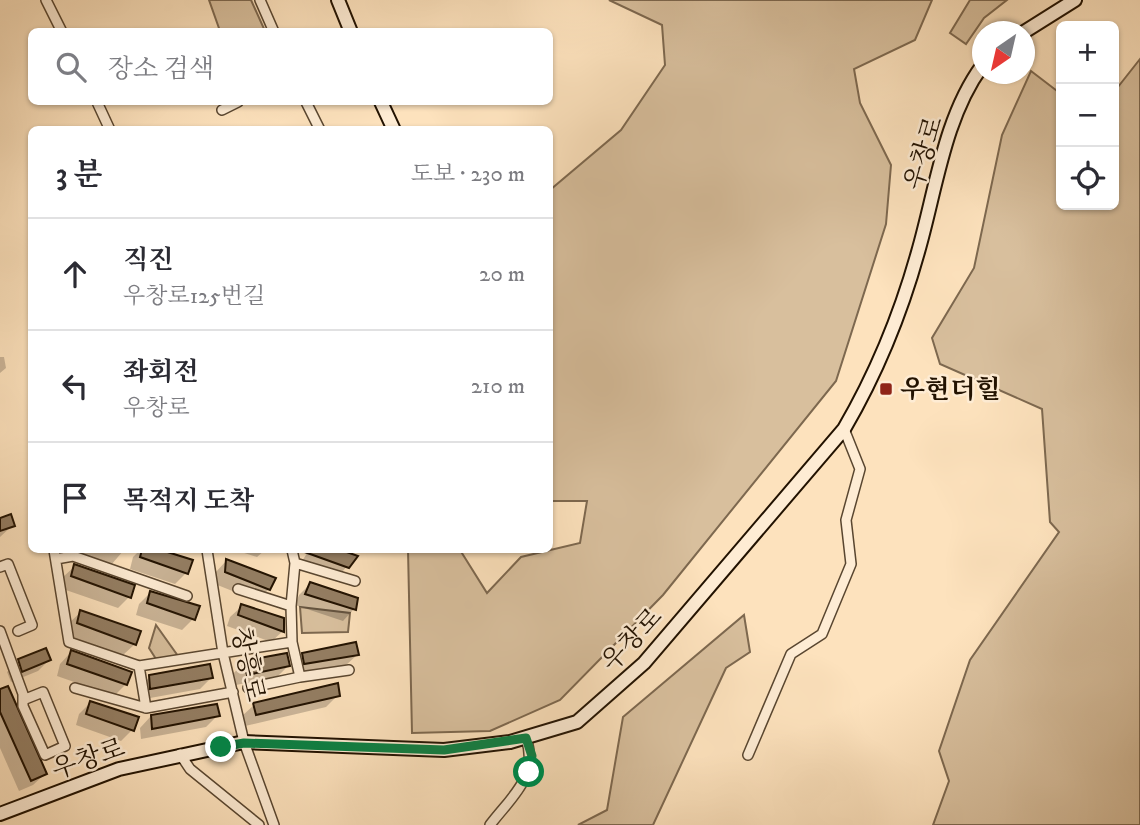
<!DOCTYPE html>
<html lang="ko">
<meta charset="utf-8">
<style>
body{margin:0;font-family:"IM FELL DW Pica","Noto Serif KR",serif;background:#f7f7f7;color:#2b2b33}
.controls{position:absolute;right:21px;top:21px;display:grid;overflow:hidden;border-radius:10px;box-shadow:0 2px 5px #0004}
.controls button{width:63px;height:63px;display:grid;place-items:center;padding:0;border:0;border-bottom:2px solid #e1e1e2;background:#fff;color:#2b2b33;font:35px sans-serif}
.compass{position:absolute;left:972px;top:21px;width:63px;height:63px;border-radius:50%;background:#fff;box-shadow:0 2px 5px #0004;rotate:214deg}
.stop{position:absolute;width:21px;height:21px;margin:-16px;border:5px solid #0b8043;border-radius:50%;background:#fff}
.stop.end{background:#0b8043;border-color:#fff;box-shadow:0 2px 7px #0008}
.list{margin:0;padding:0;list-style:none}
h2{display:flex;justify-content:space-between;align-items:center;height:91px;margin:0;padding:0 28px;font-size:30px}
h2 small{font-size:23px;font-weight:400;color:#7c7c81}
.list li{display:grid;grid-template-columns:46px 1fr auto;gap:21px;align-items:center;box-sizing:border-box;height:112px;padding:0 28px;border-top:2px solid #e1e1e2}
.list b{display:block;font-size:26px;white-space:nowrap}
.list p{margin:0;font-size:23px;white-space:nowrap;color:#7c7c81}
.list em{font-size:23px;font-style:normal;color:#7c7c81}
.icon{flex:none;width:38px;height:38px;fill:none;stroke:currentColor;stroke-width:2;stroke-linecap:round;stroke-linejoin:round}
.map{position:relative;flex:none;width:1140px;height:825px;overflow:hidden}
.search{position:absolute;background:#fff;box-shadow:0 2px 5px #0004;left:28px;top:28px;width:525px;height:77px;display:flex;align-items:center;gap:18px;box-sizing:border-box;padding:0 24px;border-radius:10px;color:#7c7c81;font-size:26px}
.panel{position:absolute;background:#fff;box-shadow:0 2px 5px #0004;left:28px;top:126px;width:525px;height:427px;border-radius:10px}
.map>svg:first-child{display:block}
</style>
<div class="map">
<svg width="1140" height="825" viewBox="0 0 1140 825">
<rect width="100%" height="100%" fill="#fde2bd"/>
<filter id="stains"><feTurbulence type="fractalNoise" baseFrequency=".00286" numOctaves="4"/><feColorMatrix values="0 0 0 0 .2 0 0 0 0 .09 0 0 0 0 .02 0 0 0 .5 -.17"/></filter>
<radialGradient id="worn" r=".72"><stop offset=".6" stop-color="#630" stop-opacity="0"/><stop offset="1" stop-color="#630" stop-opacity=".3"/></radialGradient>
<path fill="#d8bf9d" stroke="#7d684f" stroke-width="2" d="M209,0h42l14,31h-45z
M609,0h323l-17,40 -61,29 6,34 31,62 -5,59 -50,157 -173,214 -103,105 -70,31 -78,2 -4,-183h52l27,43 34,-36 59,-14 7,-42h-37v-311l71,-60 44,-65 -3,-40z
M970,0h37l-23,18 -18,26 -16,-11z
M1140,59v766h-207l16,-44 -10,-30 31,-91 89,-128 -9,-10 -8,-113 -102,-45 -8,-26 42,-70 28,-133 29,-64 30,23v111h53v-113z
M300,607l50,6 -2,19 -46,1z
M744,615l6,37 -24,16 -73,157h-75l29,-15 16,-93z
M156,625l22,31 -22,3 -7,-11z"/>
<path fill="#0003" d="M0,357h4l2,11 -6,5z
M0,520l13,5 -13,12z
M68,550h56l-13,15z
M140,550h16l35,11 -5,12 -11,11 -45,-15 3,-12z
M235,550h30l-8,7z
M309,550h27l19,7 -19,22 -37,-13z
M226,561l43,28 -12,12 -42,-17v-11z
M75,566l54,31 -11,11 -58,-20 3,-11z
M310,584l44,25 -11,12 -48,-16 4,-10z
M151,592l42,27 -11,11 -46,-15 3,-11z
M242,606l41,25 -12,11 -44,-16 3,-9z
M81,612l54,32 -12,11 -57,-20 3,-12z
M71,652l58,21 -4,12 -11,11 -57,-20 3,-12z
M303,654l54,1 -12,11 -52,8 -2,-8z
M49,660l-11,11 -27,11 -4,-10 12,-11z
M244,662l44,4 -11,11 -41,8 -3,-11z
M150,677l61,1 -11,11 -61,11 -1,-12z
M0,691l45,83 -12,11 -14,6 -19,-43z
M338,695l-12,12 -81,19 -3,-10 12,-11z
M90,703l42,27 -11,11 -45,-16 3,-11z
M218,715l-12,12 -65,12 -1,-11 11,-12z"/>
<path fill="#947e63" stroke="#221201" stroke-width="2" d="M11,514l4,12 -15,5v-13z
M142,550h19l32,10 -5,14 -48,-17z
M299,550h42l17,6 -9,12z
M226,559l50,19 -6,12 -45,-18z
M74,564l61,21 -4,13 -60,-22z
M310,582l48,16 -2,12 -51,-16z
M150,591l50,15 -5,14 -48,-17z
M241,604l43,14v14l-46,-17z
M80,610l61,21 -5,14 -59,-22z
M356,642l3,13 -55,9 -2,-11z
M46,648l5,12 -29,12 -4,-13z
M71,650l61,22 -5,13 -60,-21z
M287,653l3,13 -43,9 -4,-14z
M210,664l3,14 -63,11 -1,-14z
M338,683l2,13 -84,19 -3,-12z
M8,686l39,88 -16,7 -31,-69v-23z
M90,701l49,16 -5,14 -48,-17z
M217,704l3,12 -68,13 -1,-14z"/>
<g fill="none" stroke-linecap="round" stroke-linejoin="round">
<defs>
<path id="minor" d="M46,0l16,32
M260,0l14,32
M97,102l13,28
M306,102l14,28
M222,110l16,-8
M54,550l15,92 70,24 153,-24 -1,-36
M207,550l16,103 21,89 30,83
M292,550l3,13 60,18
M56,559l17,-3 114,40
M0,567l8,-3 24,61 -14,6
M238,589l53,17 4,-43
M0,631l23,63v12l22,49 20,-9 -22,-54 -20,8
M139,666l7,42 87,-16
M300,677l49,-7
M75,688l71,20
M248,688l52,-11 -8,-35
M180,754l10,15 69,56
M748,755l43,-101 31,-20 29,-70 -5,-44 14,-51 -16,-40
M490,825c22,-29 49,-48 36,-87"/>
<path id="secondary" d="M338,0l13,32
M1024,32l51,-32
M381,102l13,28
M0,814l119,-45 125,-27 200,8 66,-8 67,-20 67,-59 200,-234c32,-55 57,-116 74,-177 18,-62 26,-134 64,-186"/>
</defs>
<use href="#minor" stroke="#594630" stroke-width="12"/>
<use href="#secondary" stroke="#221201" stroke-width="16"/>
<use href="#minor" stroke="#feecd4" stroke-width="9"/>
<use href="#secondary" stroke="#feecd4" stroke-width="12"/>
</g>
<g fill="none" stroke-linecap="round" stroke-linejoin="round">
<path stroke="#0b8043" stroke-width="9" d="M221,747l23,-4 200,7 82,-12 6,18 -3,16"/>
</g>
<rect fill="#8f2418" stroke="#feecd4" stroke-width="2.5" x="879" y="382" width="14" height="14" rx="3.5"/>
<g text-anchor="middle" stroke-width="5" stroke-linejoin="round" paint-order="stroke">
<g font-size="26" fill="#221201" stroke="#feecd4">
<text transform="translate(923 153) rotate(-73)" y="9">우창로</text>
<text transform="translate(631 639) rotate(-47)" y="9">우창로</text>
<text transform="translate(249 664) rotate(78)" y="9">창흥로</text>
<text transform="translate(88 758) rotate(-19)" y="9">우창로</text>
</g>
<g font-size="26" font-weight="bold" fill="#221201" stroke="#feecd4" text-anchor="start">
<text x="900" y="398">우현더힐</text>
</g>
</g>
<rect width="100%" height="100%" filter="url(#stains)"/>
<rect width="100%" height="100%" fill="url(#worn)"/>
</svg>
<div class="controls">
<button>+</button>
<button>−</button>
<button><svg class="icon" aria-label="locate" viewBox="0 0 24 24"><circle cx="12" cy="12" r="6"/><path d="M12 2v4M12 18v4M2 12h4M18 12h4"/></svg></button>
</div>
<svg class="compass" viewBox="-18 -18 36 36"><path d="M0-13l5 13h-10z" fill="#e53935"/><path d="M0 13l5-13h-10z" fill="#7c7c81"/></svg>
<div class="stop" style="left:529px;top:772px"></div>
<div class="stop end" style="left:221px;top:747px"></div>
<div class="search"><svg class="icon" aria-label="search" viewBox="0 0 24 24"><circle cx="10" cy="10" r="6"/><path d="M15 15l6 6"/></svg>장소 검색</div>
<section class="panel">
<h2>3 분<small>도보 · 230 m</small></h2>
<ul class="list">
<li><svg class="icon" aria-label="ahead" viewBox="0 0 24 24"><path d="M12 20V5M6 11l6-6 6 6"/></svg><div><b>직진</b><p>우창로125번길</p></div><em>20 m</em></li>
<li><svg class="icon" aria-label="left" viewBox="0 0 24 24"><path d="M17 20v-9H6M10 6l-5 5 5 5"/></svg><div><b>좌회전</b><p>우창로</p></div><em>210 m</em></li>
<li><svg class="icon" aria-label="arrive" viewBox="0 0 24 24"><path d="M6 21V4h12l-3 4 3 4H6"/></svg><div><b>목적지 도착</b></div></li>
</ul>
</section>
</div>
